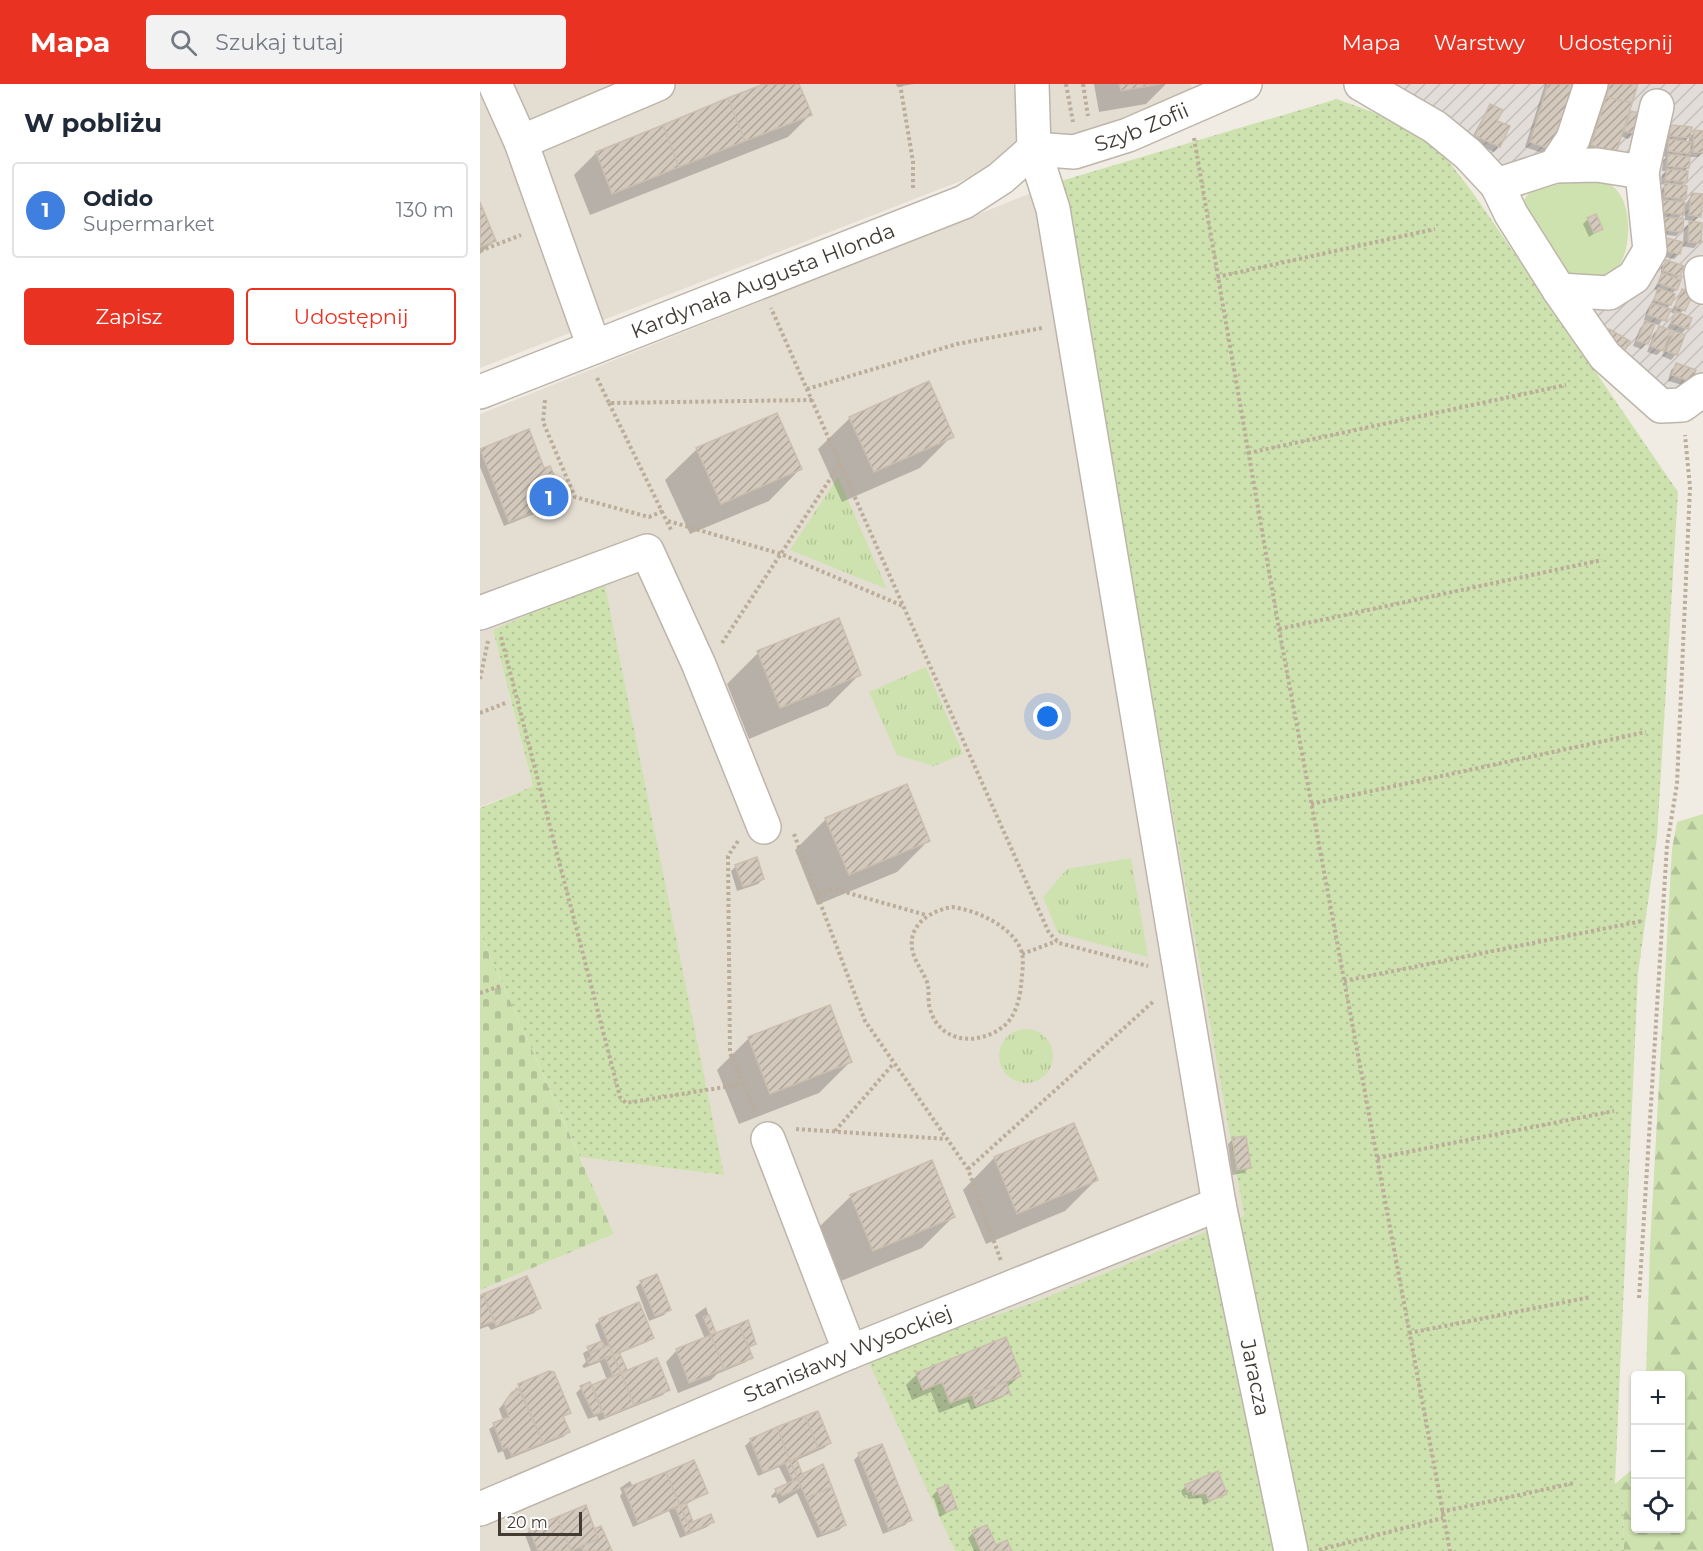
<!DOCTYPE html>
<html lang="pl">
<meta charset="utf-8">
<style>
body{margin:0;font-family:Montserrat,sans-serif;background:#f2f2f3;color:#1f2937}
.controls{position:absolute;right:18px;bottom:18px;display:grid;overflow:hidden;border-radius:6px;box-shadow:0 2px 4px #0004}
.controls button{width:54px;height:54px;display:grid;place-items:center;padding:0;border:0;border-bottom:2px solid #e0e1e3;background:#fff;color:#1f2937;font:30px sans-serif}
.scale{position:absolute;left:18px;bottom:15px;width:84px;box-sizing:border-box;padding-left:6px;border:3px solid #423b34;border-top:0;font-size:16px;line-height:21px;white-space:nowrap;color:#423b34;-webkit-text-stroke:4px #fff;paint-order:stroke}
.you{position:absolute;left:568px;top:633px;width:21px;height:21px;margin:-15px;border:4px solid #fff;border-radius:50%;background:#1a73e8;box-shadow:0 0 0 9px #1a73e833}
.badge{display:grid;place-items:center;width:39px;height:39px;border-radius:50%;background:#e93222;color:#fff;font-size:20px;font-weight:700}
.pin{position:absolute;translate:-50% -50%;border:3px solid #fff;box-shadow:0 2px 6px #0006}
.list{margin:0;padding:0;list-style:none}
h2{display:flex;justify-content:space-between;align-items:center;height:78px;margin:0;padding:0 24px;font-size:26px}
h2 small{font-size:20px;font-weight:400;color:#747a83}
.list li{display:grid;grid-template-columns:39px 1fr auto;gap:18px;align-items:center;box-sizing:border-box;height:96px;margin:0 12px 12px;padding:0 12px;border:2px solid #e0e1e3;border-radius:6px}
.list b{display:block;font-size:22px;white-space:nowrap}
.list p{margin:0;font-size:20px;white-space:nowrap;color:#747a83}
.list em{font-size:20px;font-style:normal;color:#747a83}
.actions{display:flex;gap:12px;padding:18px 24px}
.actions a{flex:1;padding:14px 0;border:2px solid #e93222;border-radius:6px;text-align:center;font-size:21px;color:#e93222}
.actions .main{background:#e93222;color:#fff}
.icon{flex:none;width:33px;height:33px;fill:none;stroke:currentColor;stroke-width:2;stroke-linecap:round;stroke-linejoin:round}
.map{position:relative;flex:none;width:1223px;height:1467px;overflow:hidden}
header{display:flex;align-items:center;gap:36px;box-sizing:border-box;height:84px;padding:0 30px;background:#e93222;color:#fff}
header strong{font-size:28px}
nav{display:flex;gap:33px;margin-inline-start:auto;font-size:21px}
.search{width:420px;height:54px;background:#f2f2f3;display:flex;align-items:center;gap:15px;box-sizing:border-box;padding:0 21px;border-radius:6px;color:#747a83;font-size:22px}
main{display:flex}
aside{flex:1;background:#fff}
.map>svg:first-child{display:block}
</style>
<header>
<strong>Mapa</strong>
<div class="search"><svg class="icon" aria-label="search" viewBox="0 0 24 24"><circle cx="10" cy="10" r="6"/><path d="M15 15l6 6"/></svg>Szukaj tutaj</div>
<nav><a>Mapa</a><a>Warstwy</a><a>Udostępnij</a></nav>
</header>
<main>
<aside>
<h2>W pobliżu<small></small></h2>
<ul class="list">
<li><span class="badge" style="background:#3f7fe0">1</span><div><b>Odido</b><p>Supermarket</p></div><em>130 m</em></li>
</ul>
<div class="actions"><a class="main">Zapisz</a><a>Udostępnij</a></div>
</aside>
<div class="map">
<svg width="1223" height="1467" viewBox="0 0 1223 1467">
<defs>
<pattern id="industrial-furrows" width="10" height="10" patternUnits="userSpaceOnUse" patternTransform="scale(1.5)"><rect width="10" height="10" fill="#e2ddd9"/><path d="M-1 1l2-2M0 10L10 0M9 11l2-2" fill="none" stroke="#c3bfbb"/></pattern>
<pattern id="forest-firs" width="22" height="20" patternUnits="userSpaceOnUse" patternTransform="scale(1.5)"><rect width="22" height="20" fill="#cee2af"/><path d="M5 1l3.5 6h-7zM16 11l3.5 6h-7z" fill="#b2c397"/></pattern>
<pattern id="cemetery-stones" width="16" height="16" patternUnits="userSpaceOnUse" patternTransform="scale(1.5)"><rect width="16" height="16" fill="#cee2af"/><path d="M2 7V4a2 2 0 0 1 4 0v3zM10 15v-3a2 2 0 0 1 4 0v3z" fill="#b2c397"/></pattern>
<pattern id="park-tufts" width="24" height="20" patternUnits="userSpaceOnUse" patternTransform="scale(1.5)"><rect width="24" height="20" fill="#cee2af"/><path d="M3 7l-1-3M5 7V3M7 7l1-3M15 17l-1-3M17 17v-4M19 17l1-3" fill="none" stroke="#b2c397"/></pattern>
<pattern id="garden-dots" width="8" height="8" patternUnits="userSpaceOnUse" patternTransform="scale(1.5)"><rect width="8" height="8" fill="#cee2af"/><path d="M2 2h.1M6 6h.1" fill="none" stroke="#b2c397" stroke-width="1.8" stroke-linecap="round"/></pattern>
<pattern id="building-hatch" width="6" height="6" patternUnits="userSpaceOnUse" patternTransform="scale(1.5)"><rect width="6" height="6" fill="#d4c9bd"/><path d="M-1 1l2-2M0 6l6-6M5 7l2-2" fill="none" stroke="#aea49a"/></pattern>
</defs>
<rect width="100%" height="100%" fill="#f0ece3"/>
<path fill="#e4ddd2" d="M0,0h711l1,7 -712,277z
M581,97l183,1035 -212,87 -164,55 87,193h-475v-261l134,-56 -34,-77 144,18 -231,-545 40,156 -53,21v-393z"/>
<path fill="url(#industrial-furrows)" d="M902,0h321v296l-38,14 -85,-84 44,-15 27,-126 -152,-3z"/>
<path fill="#cee2af" d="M1076,97c14,0 32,-3 46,0 32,8 31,64 17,85 -10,15 -32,15 -47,16l-50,-73c2,-20 18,-22 34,-28z"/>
<path fill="url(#forest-firs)" d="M1223,730v737h-79l-1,-47 -8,-20 20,-17 1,61h44v-152l-34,-1 4,-129 22,-397 5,-27z"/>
<path fill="url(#cemetery-stones)" d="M0,849l134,301 -134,56z"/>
<path fill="url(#park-tufts)" d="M358,393l49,112 -97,-39z
M446,583l37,87 -29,12 -37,-11 -28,-63z
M651,774l17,99 -90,-24 -15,-36 24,-28z
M519 972a27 27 0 1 1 54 0a27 27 0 1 1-54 0Z"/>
<path fill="url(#garden-dots)" d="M857,15l89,33 47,61 205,299 -21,345 -19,137 -23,509 8,21 1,47h-669l-88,-193 165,-55 212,-87 -183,-1035z
M124,497l120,594 -144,-18 -100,-224v-125l53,-22 -40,-156z"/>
<path fill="#0003" fill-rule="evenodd" d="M288,0h30l12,31 -22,22 -198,78 -16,-40 22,-22z
M416,0h18l-17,3z
M614,0h72l-20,20 -47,8z
M1065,0h30l-27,71 -23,-8z
M1128,0h29l-9,28 12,3 -7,19 -5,5 -8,-3 -5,16 -28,-2z
M1010,21l9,42 -5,5 -24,-11z
M1191,43l18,10 -5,6h5v-6l6,-5 8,21 -5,4h-9l-1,11 -5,4 3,9 -5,5 3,12 -4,5 6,1 6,-10 8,22 -8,7 7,19 -5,6 -14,-2 -1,8 -5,5 -18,-4 7,-16 20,4 1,-15 8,-7 -7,-1v-9l-8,9 4,11 -5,5 -19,-2 2,-28 4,-4 -4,-1 2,-11 4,-5 -4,-1 1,-9 4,-4h-4l1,-10 4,-4 -4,-1 1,-10 5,-5h-4l1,-9z
M0,122l14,35 -14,13z
M1108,135l13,10 -12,8 -6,-13z
M1187,178l12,14 -4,4 1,10 -5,4 -1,10 -5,5 6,2 12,-20 1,19 -5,4 8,14 -7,7 -4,19 -5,6 -9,-4 4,-10 -9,9 -10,-3 7,-19 5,-5 7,2 9,-16 -7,-3 -9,14 -5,-1 -8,20 -5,5 -8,-3 7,-18 7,-7 -3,-1 3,-10 11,-19 -4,-2 7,-12v-10zM1190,245l5,2 -10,10z
M1197,281l17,6 -8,15 -18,-5 3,-11z
M370,334l102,18 -32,32 -78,34 -24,-53z
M48,347l15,39 9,5 -5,5 9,22 -5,5 -47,19 -24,-59v-16z
M217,365l103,20 -31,32 -79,33 -25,-54z
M278,569l101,22 -31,31 -79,33 -22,-55z
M346,735l102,22 -31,31 -80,33 -22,-55z
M256,782l27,13 -5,5 -21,7 -6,-20z
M269,954l101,24 -31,31 -80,31 -22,-54z
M593,1041l23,55 -31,31 -79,33 -23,-54 31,-32z
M753,1055l16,28 -5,6 -12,2 -4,-31z
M371,1112l102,21 -31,31 -81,33 -22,-54z
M161,1198l28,27 -5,6 -15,6 -13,-34z
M0,1214l59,9 -5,6 -43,17 -3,-4 -8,3z
M226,1223l9,28 39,8 -5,5 2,9 -5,5 -29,12 -6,6 -33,13 -12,-31 11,-12 28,-11 -10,-24z
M120,1236l52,17 -5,5 -29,12 8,18 42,17 -5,6 -64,26 -2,-5 -9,3 -12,-26 5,-5 26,-8 -7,-18 -16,6 -2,-2 4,-4 -3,-9 19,-10 -7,-18z
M70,1289l20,39 -8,6 6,14 -5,5 -57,23 -3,-9 -5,2 -9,-24 14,-9 -4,-11 18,-22 3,10 3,-1 -5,-10z
M437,1290l103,2 -14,12 2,4 -5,5 -32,13 -3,-8 -29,11 -8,-21 -19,8 -6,-15z
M337,1329l13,30 -6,5 -29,13 7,14 43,50 -6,5 -22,8 -20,-45 -18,11 -3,-7 -4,1 -1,-2 5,-5 12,-6 -9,-18 -21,9 -13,-30 5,-5z
M379,1371l51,65 -5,5 -22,9 -29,-74z
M150,1397l3,6 73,6 -21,12 8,19 19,-2 -5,5 -27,11 -11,-27 -36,16 -13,-31 2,-3 -2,-5z
M706,1402l39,7 -21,12 -3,-7 -13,1 -1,-4 -4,1 -2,-5z
M458,1406l17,18 -15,9 -7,-22z
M50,1446l63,1 17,20h-79l-6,-16z
M493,1449l22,14 15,4h-36l-6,-13z"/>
<path fill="url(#building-hatch)" stroke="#cbbeae" stroke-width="1.5" d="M284,0h35l13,31 -67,26 -17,-43z
M639,0h41l-39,7z
M1068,0h28l-21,67 -25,-9z
M1130,0h28l-6,19 -26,-6z
M1126,13l26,6 -16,50 -25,-8z
M248,14l17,43 -66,26 -16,-42z
M1010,20l13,6 -6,11 13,5 -10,21 -25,-11z
M1151,27l11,3 -7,20 -11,-3z
M183,41l16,42 -67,27 -16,-42z
M1190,41l22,2 -2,11 -21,-2z
M1214,46l9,1v22l-10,-1z
M1189,55l22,3 -1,12 -22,-3z
M1188,70l22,3 -1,11 -22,-2z
M1187,85l21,2 -1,11 -22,-2z
M1185,99l22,3 -1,13 -22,-2z
M1211,109l12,1 -2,23 -12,-2z
M1183,116l22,2 -1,13 -22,-3z
M0,118l16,39 -16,6z
M1116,130l7,15 -9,4 -7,-15z
M1183,133l21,2 -2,13 -20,-2z
M1209,137l13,2 -1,20 -13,-1z
M1182,153l21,5 -3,12 -20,-4z
M1186,176l18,6 -4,11 -18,-7z
M1182,189l19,7 -4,10 -19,-7z
M1178,204l17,6 -4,11 -17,-5z
M1202,205l11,5 -8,17 -10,-5z
M1172,219l19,6 -5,12 -18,-6z
M1195,227l17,7 -4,11 -17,-6z
M1165,237l10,3 -7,20 -11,-3z
M1179,242l12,4 -8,21 -12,-5z
M1129,245l21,12 -6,10 -21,-12z
M1194,247l11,4 -8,20 -11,-4z
M1196,279l20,7 -4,12 -20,-7z
M449,297l25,56 -80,35 -25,-55z
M297,329l25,56 -81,35 -25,-56z
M49,345l15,39 6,-2 4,9 -6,3 10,24 -49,20 -29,-73z
M359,534l22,57 -81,33 -23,-57z
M427,700l23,57 -81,34 -24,-57z
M277,773l7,22 -21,8 -8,-22z
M350,921l22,57 -82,32 -22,-57z
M594,1039l24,57 -81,34 -23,-57z
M766,1052l5,32 -14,2 -5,-32z
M452,1076l23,57 -82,34 -23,-56z
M177,1190l14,36 -16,6 -15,-35z
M47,1192l14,32 -45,18 -13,-32z
M3,1210l12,27 -15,5v-30z
M159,1218l15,36 -41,17 -14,-36z
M229,1231l7,18 -5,2 -8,-18z
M268,1236l8,24 -8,3 -9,-23z
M259,1240l14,34 -29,11 -13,-34z
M231,1251l13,34 -35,14 -13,-34z
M526,1253l15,39 -71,27 -8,-21 -19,8 -7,-17z
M122,1257l3,6 -15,6 -3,-6z
M129,1261l4,10 -24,9 -2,-5 4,-2 -1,-4z
M139,1268l8,18 -6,3 -8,-18z
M133,1271l8,18 -8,3 -8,-19z
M177,1274l13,32 -36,15 -13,-32z
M69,1287l5,1 17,41 -8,3 7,16 -27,11 -25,-59z
M141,1289l13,32 -29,12 -13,-32z
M110,1298l12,30 -8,3 -14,-29z
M526,1298l4,11 -34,13 -4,-12z
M39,1305l24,54 -31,13 -4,-9 -5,2 -10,-26 16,-6 -5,-14 8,-11z
M338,1327l13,32 -13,5 -13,-32z
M325,1332l13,32 -28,13 -13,-34z
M297,1343l13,34 -27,11 -13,-33z
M402,1360l30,76 -23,10 -31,-77z
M316,1374l7,18 -5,3 -8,-18z
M214,1376l14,33 -28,12 -14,-33z
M310,1377l8,18 -5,2 -8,-18z
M343,1380l9,23 -26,11 -8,-19 5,-3 -1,-2z
M738,1387l9,23 -18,7 -3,-8 -13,2 -1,-5 -4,2 -3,-7z
M186,1388l14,33 -42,18 -14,-34z
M318,1395l3,8 -19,9 -1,-4 -4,2 -2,-5z
M468,1401l9,23 -11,4 -9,-23z
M352,1403l14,38 -24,9 -16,-36z
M206,1419l7,19 -5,2 -8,-19z
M106,1421l12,34 -27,12 -14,-34z
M200,1421l11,27 -5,2 -11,-27z
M231,1430l3,8 -23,10 -3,-8z
M77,1433l14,34h-33l-9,-22z
M507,1441l9,20 11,-5 5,11h-31l-9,-20z
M121,1442l11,25h-29l-2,-5 17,-7 -4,-10z"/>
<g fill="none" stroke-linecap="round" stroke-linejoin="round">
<defs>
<g id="minor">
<path d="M15,0l26,58 73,205"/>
<path id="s1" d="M552,0l2,65 19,60 166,995 72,347"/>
<path d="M881,0l74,43 33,27 29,31 14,29 48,76 46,66 56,50 21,-1 21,-15"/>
<path d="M41,58l137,-58"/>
<path id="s2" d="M554,65l40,3 54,-17 117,-51"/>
<path d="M1075,82l42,-1 45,7 15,-66"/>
<path d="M1017,101l58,-19 18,-27 18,-55"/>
<path d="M1221,189l2,14"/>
<path d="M1079,206l50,3 25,-16 16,-27 -8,-78"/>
<path id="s3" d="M0,308l484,-190 37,-24 33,-29"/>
<path d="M0,529l167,-62 52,114 65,162"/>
<path d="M288,1055l82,213"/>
<path id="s4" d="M0,1425l370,-157 369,-148"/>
</g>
</defs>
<use href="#minor" stroke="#beb5aa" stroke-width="36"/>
<path stroke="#bbad99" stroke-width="4" stroke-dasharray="3 3" stroke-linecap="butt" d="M420,0l13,78v27
M586,0l7,38
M603,0l5,32
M714,54l85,491 171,922
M0,167l41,-16
M737,193l218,-48
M117,294l12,25 203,-3
M327,305l150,-45 85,-16
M65,316l-2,22 32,75 74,20 14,-6
M129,319l63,129
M768,369l318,-68
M360,380l209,469 10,10 89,23
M188,437l113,33 122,52
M799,545l323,-69
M21,553l119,460 6,6 117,-19
M242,559l118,-179 -69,-156
M0,595l8,-38
M0,629l28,-11
M831,720l335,-72
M314,750l71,187 103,148 33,92
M258,757l-10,15 2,197 26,60
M338,810l16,-5 92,26
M472,823c24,3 63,20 70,46 2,10 0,22 -1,32 -1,14 -6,32 -17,41 -25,20 -64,18 -74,-17 -3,-9 0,-18 -3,-27 -4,-10 -11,-19 -14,-29 -7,-27 16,-42 39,-46z
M542,870l35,-13
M864,897l298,-60
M0,909l20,-7
M316,1045l151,10
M355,1047l59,-68
M897,1074l237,-47
M488,1085l187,-169
M1159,1214l28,-453 10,-61 13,-297 -5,-52
M929,1249l182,-36
M961,1428l133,-29
M839,1466l124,-32"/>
<use href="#minor" stroke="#fff" stroke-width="33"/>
</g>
<g text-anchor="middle" stroke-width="4.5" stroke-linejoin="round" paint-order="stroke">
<g font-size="21" fill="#423b34" stroke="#fff">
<text dy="7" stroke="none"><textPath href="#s2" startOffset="112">Szyb Zofii</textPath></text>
<text dy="7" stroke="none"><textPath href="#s3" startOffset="304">Kardynała Augusta Hlonda</textPath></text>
<text dy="7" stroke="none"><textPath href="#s4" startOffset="399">Stanisławy Wysockiej</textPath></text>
<text dy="7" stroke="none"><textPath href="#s1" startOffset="1314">Jaracza</textPath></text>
</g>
</g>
</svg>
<div class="controls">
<button>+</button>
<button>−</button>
<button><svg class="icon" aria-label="locate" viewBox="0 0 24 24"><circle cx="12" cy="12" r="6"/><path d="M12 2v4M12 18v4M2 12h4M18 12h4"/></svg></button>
</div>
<div class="scale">20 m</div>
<div class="you"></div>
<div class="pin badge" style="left:69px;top:413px;background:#3f7fe0">1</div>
</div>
</main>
